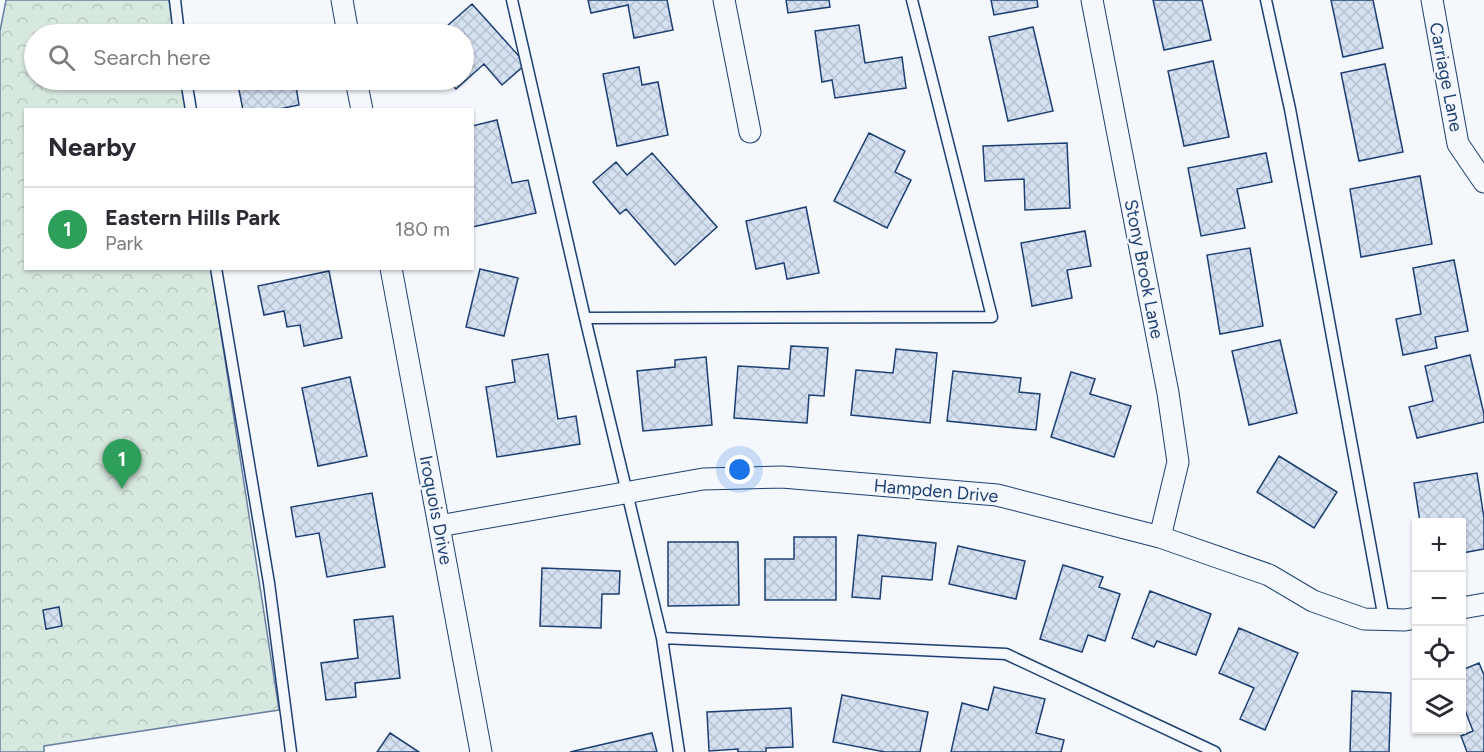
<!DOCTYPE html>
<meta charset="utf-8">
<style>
body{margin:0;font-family:Figtree,sans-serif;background:#f7f7f7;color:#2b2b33}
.controls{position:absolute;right:18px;bottom:18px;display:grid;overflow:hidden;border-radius:0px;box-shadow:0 2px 4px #0004}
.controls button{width:54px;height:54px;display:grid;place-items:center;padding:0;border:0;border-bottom:2px solid #e1e1e2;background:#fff;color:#2b2b33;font:30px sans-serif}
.you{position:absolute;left:740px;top:470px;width:21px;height:21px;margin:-15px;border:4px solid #fff;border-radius:50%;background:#1a73e8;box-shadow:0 0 0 9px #1a73e833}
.badge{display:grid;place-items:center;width:39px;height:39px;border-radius:50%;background:#c62828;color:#fff;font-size:20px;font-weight:700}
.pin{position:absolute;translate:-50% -50px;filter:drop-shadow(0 2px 3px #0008)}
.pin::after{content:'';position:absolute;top:32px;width:21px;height:18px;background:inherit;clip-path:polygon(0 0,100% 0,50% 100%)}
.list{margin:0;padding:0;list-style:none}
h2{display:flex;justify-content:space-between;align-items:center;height:78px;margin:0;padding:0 24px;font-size:26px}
h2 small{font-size:20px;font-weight:400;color:#7c7c81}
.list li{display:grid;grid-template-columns:39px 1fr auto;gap:18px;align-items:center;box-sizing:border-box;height:84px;padding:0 24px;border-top:2px solid #e1e1e2}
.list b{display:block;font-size:22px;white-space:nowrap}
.list p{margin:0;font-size:20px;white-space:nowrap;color:#7c7c81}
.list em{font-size:20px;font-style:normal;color:#7c7c81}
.icon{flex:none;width:33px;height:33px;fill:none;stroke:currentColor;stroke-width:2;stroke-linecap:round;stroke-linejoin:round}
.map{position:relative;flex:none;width:1484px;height:752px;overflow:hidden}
.search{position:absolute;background:#fff;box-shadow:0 2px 4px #0004;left:24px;top:24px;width:450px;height:66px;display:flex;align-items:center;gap:15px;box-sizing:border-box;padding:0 21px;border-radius:33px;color:#7c7c81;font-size:22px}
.panel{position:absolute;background:#fff;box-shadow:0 2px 4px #0004;left:24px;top:108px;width:450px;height:162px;border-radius:0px}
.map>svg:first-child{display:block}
</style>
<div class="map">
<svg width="1484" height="752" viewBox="0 0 1484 752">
<defs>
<pattern id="park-crowns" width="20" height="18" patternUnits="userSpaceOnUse" patternTransform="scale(1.5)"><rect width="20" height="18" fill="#d7e8df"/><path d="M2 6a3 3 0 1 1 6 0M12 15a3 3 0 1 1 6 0" fill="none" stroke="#b8c8c3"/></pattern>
<pattern id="building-cross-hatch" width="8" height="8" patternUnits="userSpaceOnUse" patternTransform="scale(1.5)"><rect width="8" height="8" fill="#d5e0f0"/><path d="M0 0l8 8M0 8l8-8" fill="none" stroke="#b6c1d1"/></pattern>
</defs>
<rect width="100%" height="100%" fill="#f4f7fb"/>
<path fill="url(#park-crowns)" stroke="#687fa3" stroke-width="1.5" d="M6,0h163l5,34h-140v46h147l5,29 -160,1v158l185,1 68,441 -235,36v6h-44v-721z"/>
<path fill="url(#building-cross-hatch)" stroke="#1d3f73" stroke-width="1.5" d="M588,0h79l6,30 -39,8 -6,-33 -37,8z
M786,0h43l1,7 -42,6z
M991,0h46l1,7 -44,8z
M1153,0h49l9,40 -47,10z
M1331,0h42l10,48 -40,9z
M472,4l54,60 -24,21 -18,-21 -28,25 -9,-9h17v-46h-26z
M859,25l6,38 37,-6 4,31 -71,10 -3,-18 -10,2 -7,-51z
M1033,27l20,84 -45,10 -19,-84z
M285,28l1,6h-38z
M1213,61l16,76 -45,9 -16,-75z
M1385,64l18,88 -44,9 -18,-88z
M639,67l3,18 16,-3 10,53 -51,11 -14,-72z
M237,80h58l4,25 -25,5h-31z
M497,120l15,63 16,-3 8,33 -64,14v-101z
M869,133l36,18 -10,21 16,8 -24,48 -53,-27z
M1067,143l3,65 -45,2 -1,-31 -39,2 -2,-35z
M652,153l65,74 -42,38 -49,-56 -6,5 -27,-32 23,-20 11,13z
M1266,153l6,29 -35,7 8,39 -44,8 -13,-68z
M1420,176l12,68 -71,13 -11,-68z
M806,207l13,66 -32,6 -3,-16 -28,6 -10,-48z
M1085,231l6,35 -24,4 5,28 -40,8 -11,-63z
M1250,248l13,78 -43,8 -13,-79z
M1454,260l14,71 -33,6 2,11 -34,7 -7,-36 25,-5 -8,-46z
M480,269l38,9 -14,58 -38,-9z
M329,271l13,67 -38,8 -4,-21 -13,2 -3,-16 -20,4 -6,-29z
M1280,340l17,73 -48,12 -17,-74z
M791,346l37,2 -4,48 -15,-1 -2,28 -73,-5 4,-52 51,3z
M896,349l41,4 -7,70 -79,-8 5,-45 37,3z
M548,354l10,65 18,-3 4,28 -83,13 -11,-70 29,-5 -3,-22z
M1470,355l14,59v8l-67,16 -8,-31 24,-6 -8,-35z
M706,357l6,68 -69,6 -6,-60 38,-4v-7z
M953,371l68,7 -2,14 21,2 -4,36 -89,-9z
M1071,372l24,7 -5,15 41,12 -17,51 -63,-20z
M350,377l17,79 -49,10 -16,-78z
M1279,456l58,36 -23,36 -57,-36z
M1477,473l7,45v31l-22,4v-31h-42l-6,-39z
M372,493l13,74 -58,10 -8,-44 -23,4 -5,-30z
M858,535l78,8 -4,37 -50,-4 -2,23 -28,-2z
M794,537h42v63h-71v-41h29z
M668,542h70l1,63 -71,1z
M958,546l67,15 -9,38 -67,-15z
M1063,565l40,12 -4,10 21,7 -15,47 -17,-6 -6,17 -42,-13z
M542,568l78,3 -1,23h-17l-1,34 -61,-2z
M1150,591l61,23 -15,41 -39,-14 -3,6 -22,-9z
M59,607l3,19 -16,3 -3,-19z
M393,616l7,62 -45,5 1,14 -30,3 -5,-37 37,-5 -4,-38z
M1239,628l59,25 -33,77 -25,-11 14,-31 -35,-15z
M1479,663l5,12v77h-17l-6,-16 12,-5 -11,-29v-32z
M994,687l51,12 -9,34 28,7 -3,12h-110l11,-49 26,7z
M1352,691l39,2 -2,59h-39z
M842,695l86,17 -8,40h-35l-52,-10z
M791,708l2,39 -27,1v4h-28v-3l-29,2 -2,-39z
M390,733l29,19h-42z
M652,733l5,19h-87z"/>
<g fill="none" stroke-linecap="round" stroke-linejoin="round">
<defs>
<path id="lane" d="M175,0l4,34
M512,0l73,318 77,320 17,114
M1266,0l24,109 94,510
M186,80l5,30
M216,268l53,315 22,169
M585,318l407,-1 -80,-317
M662,638l344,16 209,98"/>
<path id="street" d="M342,0l6,34
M724,0l26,132
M1092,0l76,393 10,69 -18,75
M1432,0l26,144 26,38
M356,80l6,30
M391,268l90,484
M439,526l264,-47 79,-2 215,18 163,42 109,38 44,26 51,18 41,1 11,-2
M1462,608l22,-4"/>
</defs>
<use href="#lane" stroke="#1d3f73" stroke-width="13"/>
<use href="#street" stroke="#1d3f73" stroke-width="23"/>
<use href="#lane" stroke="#f4f7fb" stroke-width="10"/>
<use href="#street" stroke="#f4f7fb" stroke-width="21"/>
</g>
<g text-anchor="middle" stroke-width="4.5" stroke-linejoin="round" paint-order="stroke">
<g font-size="18" fill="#1d3f73" stroke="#f4f7fb">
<text transform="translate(1446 77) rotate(79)" y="6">Carriage Lane</text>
<text transform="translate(1144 269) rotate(79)" y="6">Stony Brook Lane</text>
<text transform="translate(936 491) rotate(5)" y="6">Hampden Drive</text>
<text transform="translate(436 510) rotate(79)" y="6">Iroquois Drive</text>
</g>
</g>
</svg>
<div class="controls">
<button>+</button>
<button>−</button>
<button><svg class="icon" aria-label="locate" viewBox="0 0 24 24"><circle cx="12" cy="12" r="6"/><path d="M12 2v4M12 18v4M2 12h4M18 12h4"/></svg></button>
<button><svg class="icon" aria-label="layers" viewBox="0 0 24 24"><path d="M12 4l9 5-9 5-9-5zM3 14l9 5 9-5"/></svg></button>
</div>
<div class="you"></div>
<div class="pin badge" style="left:122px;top:489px;background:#2e9e5b">1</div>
<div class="search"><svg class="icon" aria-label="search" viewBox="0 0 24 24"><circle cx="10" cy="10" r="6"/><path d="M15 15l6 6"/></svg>Search here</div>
<section class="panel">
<h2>Nearby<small></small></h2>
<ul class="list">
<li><span class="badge" style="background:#2e9e5b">1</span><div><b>Eastern Hills Park</b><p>Park</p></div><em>180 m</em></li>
</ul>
</section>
</div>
